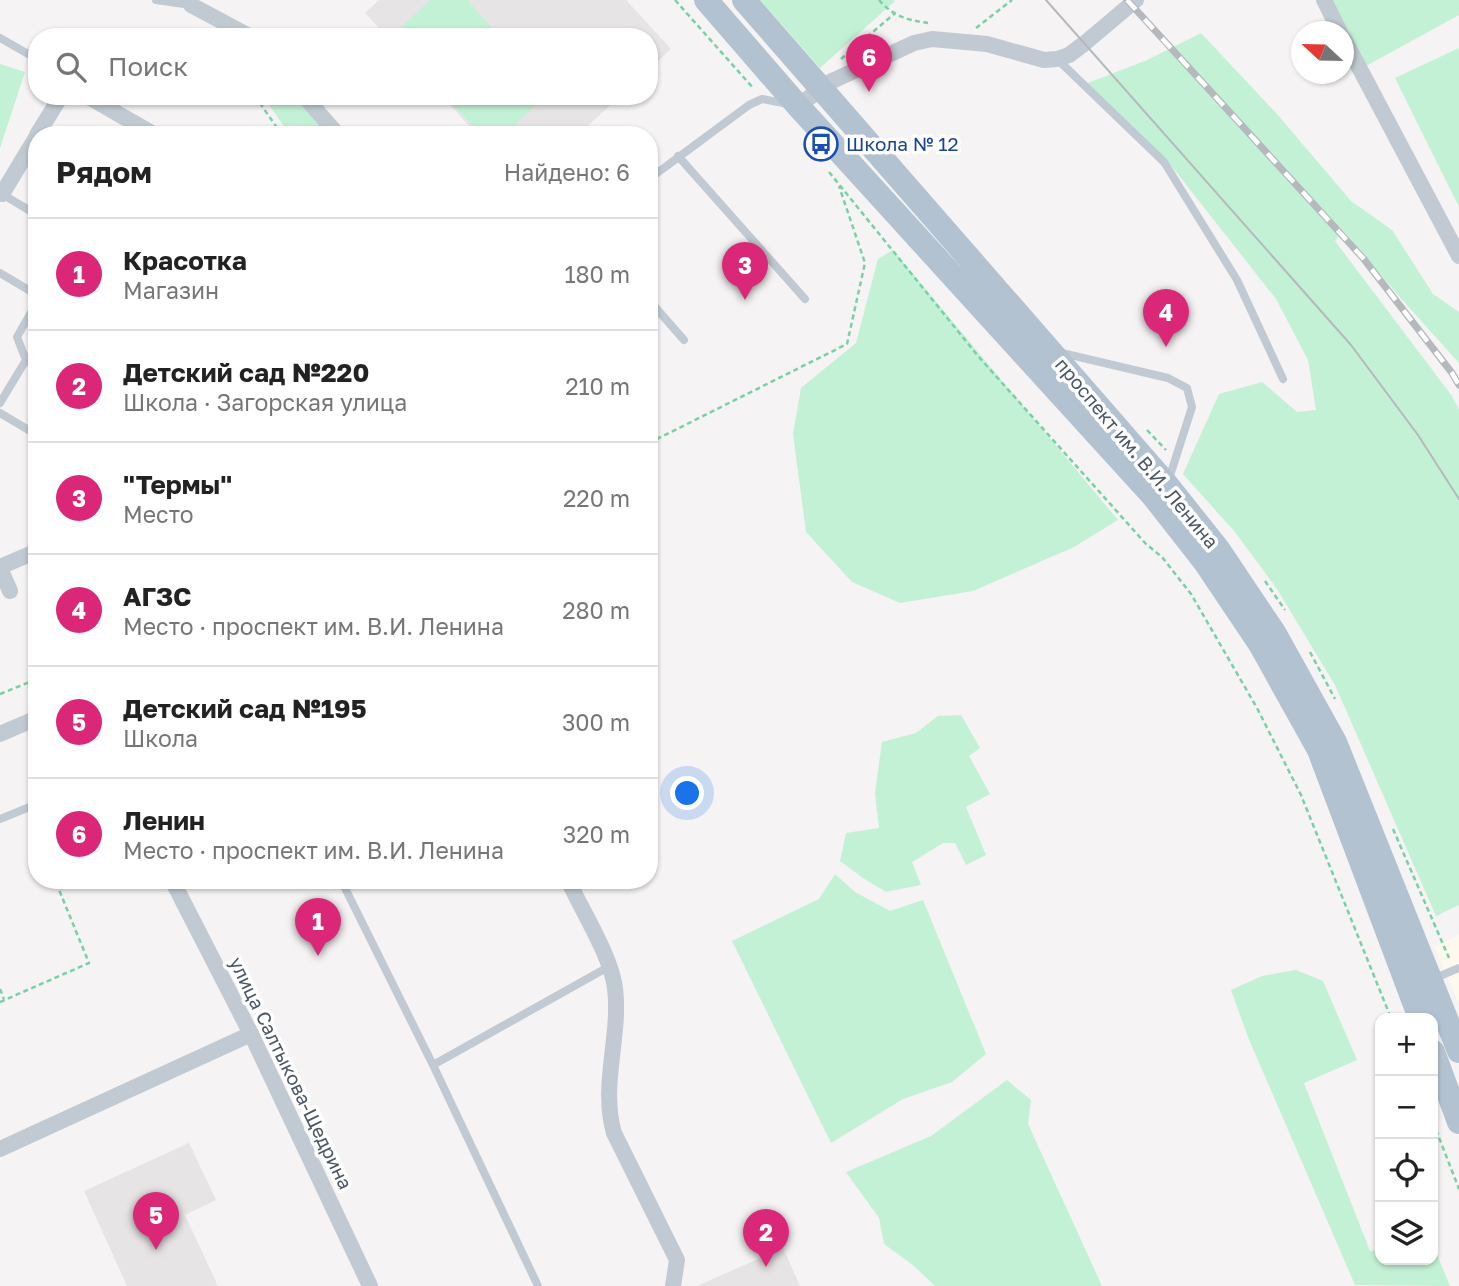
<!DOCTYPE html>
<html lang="ru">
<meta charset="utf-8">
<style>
body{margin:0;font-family:"Golos Text",sans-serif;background:#f6f6f6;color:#222}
.controls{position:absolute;right:21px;bottom:21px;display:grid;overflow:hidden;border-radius:14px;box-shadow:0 2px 5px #0004}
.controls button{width:63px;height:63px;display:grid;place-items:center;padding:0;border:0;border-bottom:2px solid #e0e0e0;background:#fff;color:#222;font:35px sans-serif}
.compass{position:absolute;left:1291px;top:21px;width:63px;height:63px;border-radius:50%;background:#fff;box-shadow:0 2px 5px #0004;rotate:292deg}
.you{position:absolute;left:688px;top:794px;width:24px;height:24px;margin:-18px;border:5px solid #fff;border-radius:50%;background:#1a73e8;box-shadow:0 0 0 10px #1a73e833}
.badge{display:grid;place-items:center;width:46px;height:46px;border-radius:50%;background:#db2777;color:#fff;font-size:23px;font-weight:700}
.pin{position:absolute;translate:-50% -58px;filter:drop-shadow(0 2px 4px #0008)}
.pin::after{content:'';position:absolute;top:37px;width:24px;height:21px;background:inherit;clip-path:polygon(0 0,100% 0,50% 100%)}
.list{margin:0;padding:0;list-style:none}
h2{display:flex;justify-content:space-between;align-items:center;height:91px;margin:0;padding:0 28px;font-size:30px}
h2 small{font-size:23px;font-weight:400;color:#767676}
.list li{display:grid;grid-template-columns:46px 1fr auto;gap:21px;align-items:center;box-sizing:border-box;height:112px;padding:0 28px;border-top:2px solid #e0e0e0}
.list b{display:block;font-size:26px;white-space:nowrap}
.list p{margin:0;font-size:23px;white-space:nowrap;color:#767676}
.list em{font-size:23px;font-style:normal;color:#767676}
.icon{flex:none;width:38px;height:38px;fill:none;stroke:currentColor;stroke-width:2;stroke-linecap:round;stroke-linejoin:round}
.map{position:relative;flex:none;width:1459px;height:1286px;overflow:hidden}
.search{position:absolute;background:#fff;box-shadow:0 2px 5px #0004;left:28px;top:28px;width:630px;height:77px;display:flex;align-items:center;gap:18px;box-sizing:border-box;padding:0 24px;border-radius:28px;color:#767676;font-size:26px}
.panel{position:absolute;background:#fff;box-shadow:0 2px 5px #0004;left:28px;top:126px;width:630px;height:763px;border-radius:28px}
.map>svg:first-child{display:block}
</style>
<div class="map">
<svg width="1459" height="1286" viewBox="0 0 1459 1286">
<rect width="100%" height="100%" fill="#f5f3f3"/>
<path fill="#fdf9ef" d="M1459,935v69l-25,-57z"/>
<path fill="#e6e4e5" d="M379,0h247l45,49 -22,20v-32h-262l-22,-24z
M442,96h178l-42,39h-101z
M189,1143l27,57 -31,15 33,71h-91l-43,-95z
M783,1248l17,38h-103z"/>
<path fill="#c3f1d5" d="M430,0h37l33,37h-109z
M760,0h133l2,1 -75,67z
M1332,0h127v15l-93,51z
M1201,33l76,81 74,87 41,29 41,64 26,18v51l-62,-69 -53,-63 -9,10 117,155 7,14v495l-23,11 -101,-231 -58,-96 -42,-57 -52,-58 36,-80 43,-12 35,30 19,-2 -8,-50 -32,-61 -107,-136 -84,-79 60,-23z
M1459,48v159l-64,-129z
M0,64l25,8 -25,76z
M263,96h33l34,39h-40z
M445,96h101l-42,39h-23z
M893,250l225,270 -44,27 -101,44 -73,12 -48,-21 -46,-50 -13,-98 8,-46 55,-45 22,-84z
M961,715l19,33 -11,8 21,38 -24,13 20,48 -20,10 -11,-22h-12l-31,19 9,23 -35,7 -23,-14 -23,-17 6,-28 33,-5 -4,-35 7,-51 34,-9 22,-17z
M835,874l20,18 35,19 33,-11 63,154 -34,28 -49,17 -72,44 -99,-202 87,-42z
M1296,970l27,11 34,79 -53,23 66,168 10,-1v10h53l1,-13 16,39 -95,-1 -107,-248 -17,-47 31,-14z
M1007,1080l24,20 -3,24 74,162h-167l-21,-20 -30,-22 -5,-26 -33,-46 85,-36z"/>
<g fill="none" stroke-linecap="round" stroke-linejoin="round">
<path stroke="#7ad0a6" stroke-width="2.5" stroke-dasharray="5 3.5" stroke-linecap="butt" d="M675,0l79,89
M879,0c14,16 28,20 49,23
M976,28l36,-28
M841,59l53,-45
M255,96l27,39
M829,172l149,184 168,188 16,13 29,37 66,114 44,87 90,223
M1147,430l19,20
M649,443l198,-99 18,-81 -26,-77
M1265,581l20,29
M1310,652l25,47
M0,694l37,-15
M30,819l7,16
M1393,829l56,129
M0,989l4,10
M0,1002l89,-39 -34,-83
M1433,1122l26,67"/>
<path stroke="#c1cad2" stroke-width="8" d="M156,0l35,5
M0,38l37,21
M1057,59l107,103 73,118 46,99
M678,156l127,143
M649,179l100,-74 13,-6 26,5
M2,194l35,21
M0,273l37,22
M649,300l35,40
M1062,353l106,25 19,10 5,19 -24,75
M26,360l11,7
M0,403l26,-43 -9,-23 20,-35
M0,413l37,22
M0,819l37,-15
M341,880l92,185 105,221
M1433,979l26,-11
M433,1065l177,-99"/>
<path stroke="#c1cad2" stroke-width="16" d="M1324,0l16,32
M191,5l60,32
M1344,39l115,217
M87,96l68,39
M304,96l34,39
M798,106l32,-24 84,-39 18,-4 55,5 57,16 13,-1 12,-4 16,-12 51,-43
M37,135l24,-39
M0,194h2l35,-58
M0,567l37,-16
M0,568l10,23
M0,734l37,-16
M172,880l79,154 119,252
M568,880c14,31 43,76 47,108 6,49 -15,97 -1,145l63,127 -4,26
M0,1149l251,-115"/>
<path stroke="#b3c2d1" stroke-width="24" d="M706,0l92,106 356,391 51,65 55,82 59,106 101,268
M744,0l423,485 51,64 57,85 60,108 124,309
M1433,1052l26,70"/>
<path stroke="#b5b8bd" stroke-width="2" d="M1046,0l305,345 67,90 41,64"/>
<defs>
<path id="rail" d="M1127,0l236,258 89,115 7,12"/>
</defs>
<use href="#rail" stroke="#b5b8bd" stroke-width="7"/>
<use href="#rail" stroke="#fff" stroke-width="4.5" stroke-dasharray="13" stroke-linecap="butt"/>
</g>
<defs>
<symbol id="bus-ring" viewBox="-11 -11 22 22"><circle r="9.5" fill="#fff" stroke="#1a4fb4" stroke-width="1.5"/><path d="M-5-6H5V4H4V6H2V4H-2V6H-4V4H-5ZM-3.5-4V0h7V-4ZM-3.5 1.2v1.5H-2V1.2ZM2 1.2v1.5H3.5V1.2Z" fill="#1a4fb4"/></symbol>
</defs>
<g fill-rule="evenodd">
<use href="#bus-ring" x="802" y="125" width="38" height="38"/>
</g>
<g text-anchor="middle" stroke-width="7" stroke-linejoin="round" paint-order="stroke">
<g font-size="19" fill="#164399" stroke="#fff" text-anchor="start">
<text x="846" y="151">Школа № 12</text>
</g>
<g font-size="19" fill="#4a5661" stroke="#fff">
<text transform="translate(1137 453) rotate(50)" y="7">проспект им. В.И. Ленина</text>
<text transform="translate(291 1073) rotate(64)" y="7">улица Салтыкова-Щедрина</text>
</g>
</g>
</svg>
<div class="controls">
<button>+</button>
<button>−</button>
<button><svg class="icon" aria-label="locate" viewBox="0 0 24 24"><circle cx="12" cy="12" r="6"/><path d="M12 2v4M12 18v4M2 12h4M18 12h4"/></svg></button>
<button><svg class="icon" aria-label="layers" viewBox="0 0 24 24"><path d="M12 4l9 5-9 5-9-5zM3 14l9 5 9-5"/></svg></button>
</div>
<svg class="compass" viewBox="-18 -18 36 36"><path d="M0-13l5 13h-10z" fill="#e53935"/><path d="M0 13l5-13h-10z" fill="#767676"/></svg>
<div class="you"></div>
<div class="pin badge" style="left:318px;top:956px">1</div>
<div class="pin badge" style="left:766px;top:1267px">2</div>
<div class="pin badge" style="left:745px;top:300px">3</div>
<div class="pin badge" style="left:1166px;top:347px">4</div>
<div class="pin badge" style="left:156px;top:1250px">5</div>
<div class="pin badge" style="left:869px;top:92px">6</div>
<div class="search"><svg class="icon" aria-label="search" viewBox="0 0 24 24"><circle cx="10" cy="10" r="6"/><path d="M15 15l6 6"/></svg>Поиск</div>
<section class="panel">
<h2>Рядом<small>Найдено: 6</small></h2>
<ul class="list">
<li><span class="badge">1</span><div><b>Красотка</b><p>Магазин</p></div><em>180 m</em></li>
<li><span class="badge">2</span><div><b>Детский сад №220</b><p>Школа · Загорская улица</p></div><em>210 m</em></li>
<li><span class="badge">3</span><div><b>&quot;Термы&quot;</b><p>Место</p></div><em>220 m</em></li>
<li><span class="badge">4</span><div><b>АГЗС</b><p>Место · проспект им. В.И. Ленина</p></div><em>280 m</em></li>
<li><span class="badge">5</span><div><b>Детский сад №195</b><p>Школа</p></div><em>300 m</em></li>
<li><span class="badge">6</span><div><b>Ленин</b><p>Место · проспект им. В.И. Ленина</p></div><em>320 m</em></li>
</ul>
</section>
</div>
